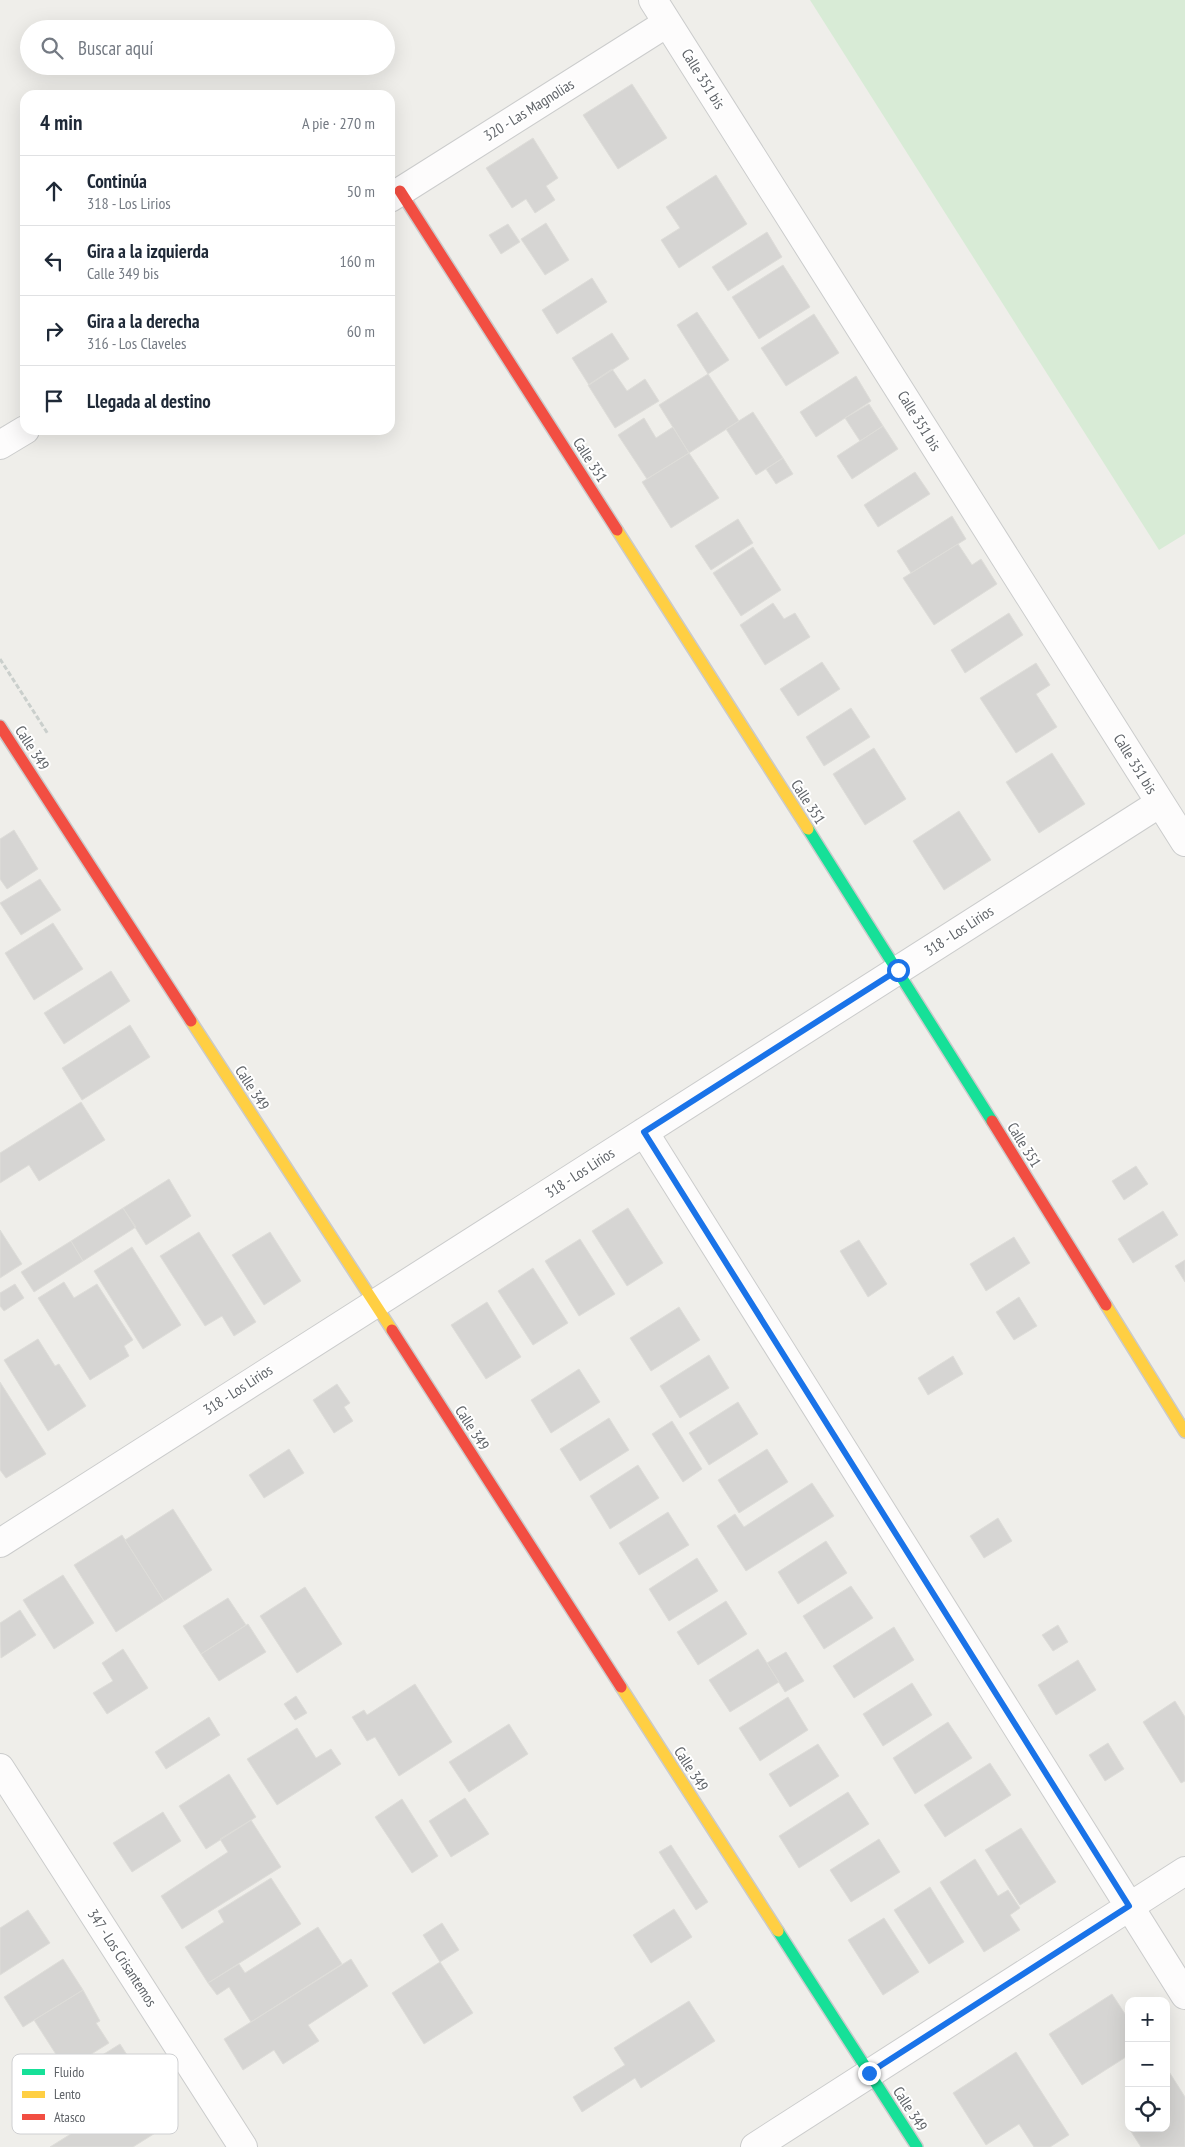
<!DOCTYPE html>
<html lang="es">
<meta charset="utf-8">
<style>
body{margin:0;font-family:"PT Sans Narrow",sans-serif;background:#f2f2f3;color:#1f2937}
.controls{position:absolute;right:15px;bottom:15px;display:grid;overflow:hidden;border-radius:10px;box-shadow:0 5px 20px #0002}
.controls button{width:45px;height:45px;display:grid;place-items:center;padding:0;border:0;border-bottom:1px solid #e0e1e3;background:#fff;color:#1f2937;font:25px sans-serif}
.stop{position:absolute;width:15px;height:15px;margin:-11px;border:4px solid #1a73e8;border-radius:50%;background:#fff}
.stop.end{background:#1a73e8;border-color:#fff;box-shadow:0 1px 5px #0008}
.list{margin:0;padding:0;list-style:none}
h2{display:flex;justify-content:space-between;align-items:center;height:65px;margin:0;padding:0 20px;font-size:21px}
h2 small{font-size:16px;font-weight:400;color:#747a83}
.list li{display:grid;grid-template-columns:32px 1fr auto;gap:15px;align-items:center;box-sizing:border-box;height:70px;padding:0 20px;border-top:1px solid #e0e1e3}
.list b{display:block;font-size:19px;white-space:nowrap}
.list p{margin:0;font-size:16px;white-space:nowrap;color:#747a83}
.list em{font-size:16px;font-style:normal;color:#747a83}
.icon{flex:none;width:28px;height:28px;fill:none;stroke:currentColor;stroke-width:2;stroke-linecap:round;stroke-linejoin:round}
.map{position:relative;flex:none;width:1185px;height:2147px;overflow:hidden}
.search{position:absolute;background:#fff;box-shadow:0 5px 20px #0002;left:20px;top:20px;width:375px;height:55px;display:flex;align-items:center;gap:12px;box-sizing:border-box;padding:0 18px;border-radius:28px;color:#747a83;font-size:19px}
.panel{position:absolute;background:#fff;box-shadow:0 5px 20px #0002;left:20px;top:90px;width:375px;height:345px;border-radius:15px}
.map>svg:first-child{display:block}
</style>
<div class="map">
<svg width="1185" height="2147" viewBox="0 0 1185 2147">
<rect width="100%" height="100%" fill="#efeeea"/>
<path fill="#d8ebd6" d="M810,0h375v534l-26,16z"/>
<path fill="#d6d5d3" stroke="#deddd9" d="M632,84l35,54 -49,31 -35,-54z
M533,138l25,40 -12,8 9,14 -20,13 -9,-14 -14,9 -26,-40z
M716,175l31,49 -68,44 -18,-28 19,-12 -14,-21z
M546,223l23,37 -24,15 -24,-36z
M508,224l12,18 -19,12 -12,-19z
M767,232l15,25 -54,34 -16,-24z
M783,265l27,42 -51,32 -27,-42z
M592,278l15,24 -50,32 -15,-24z
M697,312l32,48 -21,14 -31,-49z
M814,314l25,39 -53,33 -25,-38z
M612,333l17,26 -40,26 -17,-27z
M612,369l15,22 18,-12 14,22 -44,27 -27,-43z
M708,374l31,47 -50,32 -30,-48z
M856,376l15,25 -55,36 -16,-25z
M869,404l14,22 -23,15 -15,-23z
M753,412l30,46 -27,17 -30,-46z
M644,418l12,20 17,-11 16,26 -42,26 -29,-44z
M883,426l15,23 -46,30 -15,-23z
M689,453l30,45 -48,30 -29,-46z
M783,458l10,16 -17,10 -10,-15z
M915,472l15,22 -52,33 -14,-22z
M952,516l14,23 -55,34 -14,-22z
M738,519l15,24 -42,27 -16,-24z
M958,544l14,21 9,-6 16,25 -63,41 -31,-47z
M753,547l28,43 -40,26 -28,-43z
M773,603l11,16 11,-6 15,24 -45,28 -25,-40z
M1009,613l14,22 -58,38 -14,-23z
M822,662l18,27 -42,27 -18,-27z
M1036,663l14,22 -14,9 21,33 -41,26 -36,-55z
M851,708l19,29 -46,29 -18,-29z
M874,748l32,51 -41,26 -32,-51z
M1052,753l33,51 -46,29 -33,-51z
M959,811l32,49 -47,30 -31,-49z
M14,830l24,39 -31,20 -7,-10v-40z
M40,879l21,31 -40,25 -21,-32z
M53,923l30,46 -49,31 -29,-47z
M111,971l19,30 -66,43 -20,-31z
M130,1025l20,32 -68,43 -20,-32z
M81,1102l24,38 -66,41 -10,-16 -29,18v-30z
M1136,1166l12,18 -24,16 -12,-19z
M169,1179l22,37 -45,29 -23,-37z
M123,1208l13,19 -53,34 -12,-20z
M628,1208l35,55 -36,23 -35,-55z
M1163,1211l15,24 -45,28 -15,-24z
M0,1230l22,34 -22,14z
M199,1232l57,90 -22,14 -12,-20 -17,10 -45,-70z
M270,1232l31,49 -37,24 -32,-50z
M1014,1237l16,26 -44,28 -16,-27z
M580,1239l35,55 -36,22 -34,-55z
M859,1240l28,44 -19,13 -28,-46z
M71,1241l12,20 -49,31 -13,-20z
M132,1247l49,78 -38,24 -49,-78z
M1185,1260v22l-10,-16z
M533,1268l35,55 -35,22 -35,-54z
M64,1282l10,16 23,-14 36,56 -9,6 5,10 -39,24 -52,-82z
M15,1284l9,14 -20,13 -4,-5v-13z
M1019,1297l18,29 -23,14 -18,-28z
M487,1302l34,55 -35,22 -35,-54z
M679,1307l21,33 -49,31 -21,-33z
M38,1339l17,27 4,-2 27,42 -38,25 -44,-71z
M709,1355l20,33 -49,30 -20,-32z
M953,1356l10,18 -35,21 -10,-17z
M579,1369l21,33 -49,31 -20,-33z
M0,1382l46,72 -40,24 -6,-8z
M337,1384l13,19 -6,4 9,14 -19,12 -21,-33z
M738,1402l20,32 -49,31 -20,-32z
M609,1418l20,32 -49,31 -20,-32z
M672,1421l30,48 -19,13 -31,-48z
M289,1449l15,24 -40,25 -15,-23z
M767,1449l21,33 -49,31 -21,-33z
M638,1465l21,33 -49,31 -20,-33z
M812,1483l22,33 -88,55 -29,-45 18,-12 9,13z
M173,1509l39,61 -48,31 -39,-61z
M668,1512l21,33 -50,30 -20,-32z
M998,1518l14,23 -28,17 -14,-22z
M122,1535l42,66 -48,31 -42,-67z
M826,1541l21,32 -49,31 -20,-32z
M697,1558l21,33 -49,30 -20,-32z
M63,1575l31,48 -40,26 -31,-49z
M851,1586l22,32 -49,31 -21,-33z
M305,1587l37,57 -45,29 -37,-57z
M228,1598l18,27 -45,29 -18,-28z
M726,1601l21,33 -49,31 -21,-33z
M20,1610l16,25 -35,23 -1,-35z
M248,1624l18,28 -47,29 -18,-27z
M1058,1625l10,17 -15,9 -11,-16z
M894,1627l20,33 -60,38 -21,-32z
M123,1649l25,39 -41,26 -14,-21 20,-12 -11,-18z
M758,1649l21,33 -49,30 -21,-32z
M786,1652l18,29 -19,11 -18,-29z
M1078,1660l18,30 -40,25 -18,-30z
M912,1683l20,32 -49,31 -20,-32z
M415,1684l37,58 -53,34 -24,-39 -8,4 -15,-24 12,-7 3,5z
M296,1696l11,17 -12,7 -11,-16z
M788,1697l20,33 -48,31 -21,-33z
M1175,1701l10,16v64l-4,2 -38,-61z
M209,1717l11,18 -54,34 -11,-17z
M948,1722l24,36 -57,36 -22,-36z
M509,1724l19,30 -59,38 -20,-30z
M297,1728l19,30 15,-9 10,15 -64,41 -30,-46z
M1108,1743l16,26 -19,12 -16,-26z
M818,1744l21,32 -49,31 -21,-33z
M990,1763l21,32 -66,42 -21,-32z
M229,1774l27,43 -50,32 -27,-43z
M848,1792l21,32 -70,44 -20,-32z
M465,1798l24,36 -38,23 -22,-36z
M402,1799l36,57 -26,17 -37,-56z
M163,1812l18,29 -49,31 -19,-29z
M251,1820l30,47 -99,62 -21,-33 67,-44 -8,-13z
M1021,1828l35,54 -36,23 -35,-55z
M879,1839l21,33 -49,30 -21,-32z
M671,1845l37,57 -12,8 -37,-58z
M975,1859l23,37 10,-6 12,18 -10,7 10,15 -36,22 -44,-70z
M271,1878l30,46 -93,59 -23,-36 39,-25 -6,-11z
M930,1887l34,55 -35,22 -35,-54z
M674,1909l18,28 -41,26 -18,-28z
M28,1910l22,33 -50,32v-47z
M884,1918l35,54 -36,23 -35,-55z
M442,1923l17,27 -19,12 -17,-27z
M318,1927l24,37 -91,58 -22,-35 -12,8 -9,-12 31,-19 6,9z
M63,1959l20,31 -60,37 -19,-30z
M351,1959l17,27 -60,39 11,16 -36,23 -9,-14 -31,20 -19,-31z
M440,1962l33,51 -49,31 -32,-51z
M83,1990l17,31 -4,2 13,20 -43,27 -32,-50z
M1112,1994l17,26v35l-47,30 -33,-51z
M689,2001l26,40 -74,47 -6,-10 -53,34 -9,-15 52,-32 -11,-17z
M120,2044l27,42 -40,25 -15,-24 -17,10 -11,-18z
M1016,2052l53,83 -19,12h-16l-15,-23 -33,21 -33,-52z
M1168,2070l17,27v50h-44l-13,-20 1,1h37v-57z
M144,2088l24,37 -35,22h-83z"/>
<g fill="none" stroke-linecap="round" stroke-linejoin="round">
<defs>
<path id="street" d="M653,0l532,842
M390,198l277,-175
M0,445l25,-15
M644,1132l541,863
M0,1543l1160,-740
M0,1768l243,379
M755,2147l430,-276"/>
<path id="fast" d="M808,829l184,292
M778,1931l139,216"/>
<path id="slow" d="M617,530l191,299
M191,1021l201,309
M1106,1305l79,127
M621,1687l157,244"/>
<path id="jam" d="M400,191l217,339
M0,726l191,295
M992,1121l114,184
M392,1330l229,357"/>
</defs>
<use href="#street" stroke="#cbcccc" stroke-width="30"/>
<use href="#fast" stroke="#cacacb" stroke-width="14"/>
<use href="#slow" stroke="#cacacb" stroke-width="14"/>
<use href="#jam" stroke="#cacacb" stroke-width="14"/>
<path stroke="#cacfcc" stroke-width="3" stroke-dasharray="5 2.5" stroke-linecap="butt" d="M0,659l48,75"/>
<use href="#street" stroke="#fdfcfc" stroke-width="28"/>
<use href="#fast" stroke="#16e098" stroke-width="11"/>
<use href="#slow" stroke="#ffcf43" stroke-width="11"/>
<use href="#jam" stroke="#f24e42" stroke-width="11"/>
</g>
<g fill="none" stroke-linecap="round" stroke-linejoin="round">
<path stroke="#1a73e8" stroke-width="6" d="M869,2073l260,-167 -485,-774 254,-162"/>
</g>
<g text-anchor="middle" stroke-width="4" stroke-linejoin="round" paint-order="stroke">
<g font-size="15" fill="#5f6368" stroke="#fff">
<text transform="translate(703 79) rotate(58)" y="5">Calle 351 bis</text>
<text transform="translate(529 110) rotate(-32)" y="5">320 - Las Magnolias</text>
<text transform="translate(919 421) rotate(58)" y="5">Calle 351 bis</text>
<text transform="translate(590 460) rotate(57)" y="5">Calle 351</text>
<text transform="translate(32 748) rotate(57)" y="5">Calle 349</text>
<text transform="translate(1135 764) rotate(58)" y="5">Calle 351 bis</text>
<text transform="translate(808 802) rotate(57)" y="5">Calle 351</text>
<text transform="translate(959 931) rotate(-33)" y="5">318 - Los Lirios</text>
<text transform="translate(252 1088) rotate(57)" y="5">Calle 349</text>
<text transform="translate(1024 1145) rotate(58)" y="5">Calle 351</text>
<text transform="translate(580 1173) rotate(-33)" y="5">318 - Los Lirios</text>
<text transform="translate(238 1390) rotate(-33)" y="5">318 - Los Lirios</text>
<text transform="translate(472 1428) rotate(57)" y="5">Calle 349</text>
<text transform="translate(691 1769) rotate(57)" y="5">Calle 349</text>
<text transform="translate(122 1958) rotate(57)" y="5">347 - Los Crisantemos</text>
<text transform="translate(910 2109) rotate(57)" y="5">Calle 349</text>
</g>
</g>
<rect x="12" y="2054" width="166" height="80" rx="8" fill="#fff" stroke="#cfd0d2" stroke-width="1"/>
<rect x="22" y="2069" width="23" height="6" fill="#16e098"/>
<rect x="22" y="2091" width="23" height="7" fill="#ffcf43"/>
<rect x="22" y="2114" width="23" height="6" fill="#f24e42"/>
<g font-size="14" fill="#5f6368">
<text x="54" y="2077">Fluido</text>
<text x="54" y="2099">Lento</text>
<text x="54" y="2122">Atasco</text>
</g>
</svg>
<div class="controls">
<button>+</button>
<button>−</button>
<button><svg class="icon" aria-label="locate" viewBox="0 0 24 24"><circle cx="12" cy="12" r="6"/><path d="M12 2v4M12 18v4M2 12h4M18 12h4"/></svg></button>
</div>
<div class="stop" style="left:898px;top:970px"></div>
<div class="stop end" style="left:869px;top:2073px"></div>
<div class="search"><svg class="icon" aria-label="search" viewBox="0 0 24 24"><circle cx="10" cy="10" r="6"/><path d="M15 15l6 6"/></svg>Buscar aquí</div>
<section class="panel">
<h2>4 min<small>A pie · 270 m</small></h2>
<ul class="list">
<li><svg class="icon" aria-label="ahead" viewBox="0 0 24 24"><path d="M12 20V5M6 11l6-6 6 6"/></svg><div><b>Continúa</b><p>318 - Los Lirios</p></div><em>50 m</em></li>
<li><svg class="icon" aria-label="left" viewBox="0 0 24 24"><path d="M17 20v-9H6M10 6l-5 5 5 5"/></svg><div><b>Gira a la izquierda</b><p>Calle 349 bis</p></div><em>160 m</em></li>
<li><svg class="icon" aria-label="right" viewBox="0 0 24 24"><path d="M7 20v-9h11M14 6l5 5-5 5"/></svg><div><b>Gira a la derecha</b><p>316 - Los Claveles</p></div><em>60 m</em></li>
<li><svg class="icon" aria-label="arrive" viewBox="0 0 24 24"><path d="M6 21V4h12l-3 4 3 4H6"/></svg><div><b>Llegada al destino</b></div></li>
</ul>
</section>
</div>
